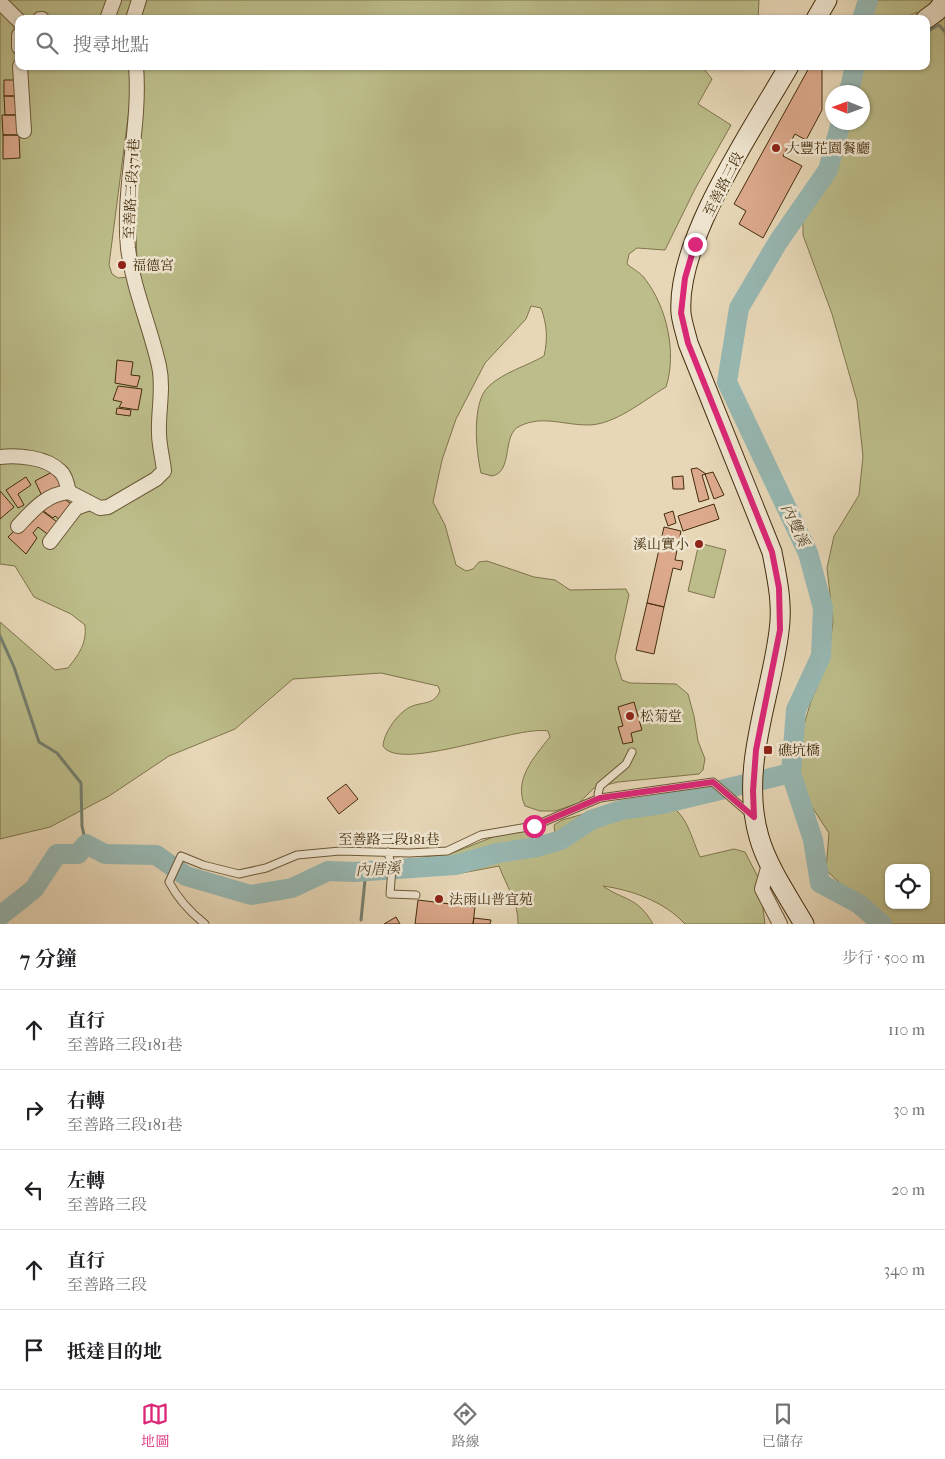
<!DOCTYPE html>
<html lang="zh-TW">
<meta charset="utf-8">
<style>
body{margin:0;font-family:"IM FELL French Canon","Noto Serif TC",serif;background:#f6f6f6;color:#202124}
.controls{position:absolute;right:15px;bottom:15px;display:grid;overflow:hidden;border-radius:10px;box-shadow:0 1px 4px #0004}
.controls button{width:45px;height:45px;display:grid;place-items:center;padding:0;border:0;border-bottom:1px solid #e0e0e0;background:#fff;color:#202124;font:25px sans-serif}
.compass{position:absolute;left:825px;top:85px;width:45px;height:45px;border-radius:50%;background:#fff;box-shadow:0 1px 4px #0004;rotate:271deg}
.stop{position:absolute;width:15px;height:15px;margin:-11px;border:4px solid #db2777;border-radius:50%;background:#fff}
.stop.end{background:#db2777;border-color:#fff;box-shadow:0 1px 5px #0008}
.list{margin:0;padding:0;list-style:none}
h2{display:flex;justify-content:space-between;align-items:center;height:65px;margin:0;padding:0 20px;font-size:21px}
h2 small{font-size:16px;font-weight:400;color:#757577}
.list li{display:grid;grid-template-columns:32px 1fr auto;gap:15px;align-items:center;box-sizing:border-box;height:80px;padding:0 20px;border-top:1px solid #e0e0e0}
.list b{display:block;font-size:19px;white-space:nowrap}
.list p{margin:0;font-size:16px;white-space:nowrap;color:#757577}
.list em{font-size:16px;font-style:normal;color:#757577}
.icon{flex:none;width:28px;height:28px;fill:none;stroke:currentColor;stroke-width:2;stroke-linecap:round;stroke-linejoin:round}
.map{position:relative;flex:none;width:945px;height:924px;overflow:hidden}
.search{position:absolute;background:#fff;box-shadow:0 1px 4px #0004;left:15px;right:15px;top:15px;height:55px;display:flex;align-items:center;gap:12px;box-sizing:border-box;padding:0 18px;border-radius:10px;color:#757577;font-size:19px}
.sheet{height:465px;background:#fff}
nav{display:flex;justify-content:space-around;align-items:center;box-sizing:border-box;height:70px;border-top:1px solid #e0e0e0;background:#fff;font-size:14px;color:#757577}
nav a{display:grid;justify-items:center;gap:2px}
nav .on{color:#db2777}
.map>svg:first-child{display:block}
</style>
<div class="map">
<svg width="945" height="924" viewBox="0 0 945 924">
<rect width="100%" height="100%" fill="#e7d7b7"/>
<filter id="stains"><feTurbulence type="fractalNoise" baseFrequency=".004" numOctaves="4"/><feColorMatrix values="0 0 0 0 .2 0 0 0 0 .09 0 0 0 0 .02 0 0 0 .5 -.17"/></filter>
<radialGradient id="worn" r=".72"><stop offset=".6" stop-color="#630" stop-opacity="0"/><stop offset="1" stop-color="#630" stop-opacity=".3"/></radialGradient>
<path fill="#bcbd8a" stroke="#80754b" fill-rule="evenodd" d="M0,0h134l-5,19h-110v47h111l2,20 -23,179 3,9 6,4 11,-1 8,-11 -2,-93 5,-107h565l-1,3 8,10 -14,25 33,21 -36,64 -30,61 -28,-2 -8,6 -2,10c6,5 14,9 18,15 22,28 32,74 21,108 -22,13 -51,38 -78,38 -24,0 -46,-10 -68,1 -19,8 -6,46 -28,50l-11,-3c-5,-22 -10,-71 8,-87 15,-14 38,-20 55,-30 4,-18 3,-31 -3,-48l-10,-2 -5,13 -41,44 -29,56 -14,41 -9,42 12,23 11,40 10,6 7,-2 6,-7 8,-1 47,16 21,3 15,10 56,-1 3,6 -14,63 7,22 8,3 46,1 12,10 6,22 4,25 7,18 -2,11 -4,4 -81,8 -24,6 -15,15 -24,8h-15l-15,-5c-12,-26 9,-49 25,-69l-2,-6c-31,-6 -149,42 -165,15 1,-14 15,-33 27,-39 13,-6 23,-1 30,-16l-2,-5 -57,-13 -88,6 -58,50 -66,27 -60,40 -59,31 -50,12v-217l55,48 13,-2c11,-14 19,-24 17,-43l-14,-11 -37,-17 -19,-31 -15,-2z
M145,0h614l-1,19h-620z
M872,0h73v924h-54l-29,-29 -19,-9 -17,-16 3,-37 -19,-29 -11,-29 2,-40 10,-34 17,-40 5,-40 -6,-53 7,-32 25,-41 4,-39 -6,-55 -25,-87 -29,-79v-15l23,-31 19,-51 4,-15 13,-1v-30h-7l6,-26h65v-47h-12l3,-7 -14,7h-36v-8zM889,868h37v37h-37z
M699,543l27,7 -12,48 -26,-7z
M660,800c27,11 29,32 40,57l34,-8 11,3 14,27 6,45h-80c-20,-22 -53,-34 -82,-38 21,15 34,10 50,38h-135c1,-20 -12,-39 -19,-58l-37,7 -45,-2 1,-7 5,-7 27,-3 53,-21 30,-4 7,6 7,14 10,2 -3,-26 8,-5 61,-17z"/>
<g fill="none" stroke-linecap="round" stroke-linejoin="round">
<path stroke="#768070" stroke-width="3" d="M926,32l13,-7 6,7
M0,636l14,31 25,75 18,11 24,30 1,43 4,18
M361,920l5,-50"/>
<path stroke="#97b8b3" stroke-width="20" d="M862,19l6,-19
M849,92l6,-26
M841,122l-13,48 -50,72 -39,66 -12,74 81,171 15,55 -2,48 -25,54 -5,63 22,67 7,43 39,21 23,20
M0,916l34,-27 23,-35h21l8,-10 19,10 51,1 30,21 65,19 41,-7 36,-17 26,1 101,-7 43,-12 39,-6 24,-7 30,-20 30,-10 41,-6 129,-31"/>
</g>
<path fill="#dca98c" stroke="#442d0c" d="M810,66h12v44l-16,30 -11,-6 -12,22 19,10 -39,72 -24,-14 7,-13 -12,-7z
M4,80h14l1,16h-15z
M4,96h15v19h-14z
M2,115h17v20h-16z
M3,135h16l1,23 -17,1z
M117,360l16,2 -2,13 9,1 -3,11 -22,-4z
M118,386l24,3 -4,21 -19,-3 3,-5 -9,-2z
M117,408l14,2 -1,6 -14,-2z
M697,468l9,6 -4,1 7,24 -10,3 -8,-33z
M54,471l2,7 4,-1 4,11 -21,10 -8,-17z
M713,472l11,23 -10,4 -9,-25z
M683,476l1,13h-11l-1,-12z
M26,477l5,8 -13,9 6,11 -6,3 -12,-18z
M0,491l14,16 -14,12z
M58,494l13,10 -12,15 -4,-3 -2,2 -11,-8z
M714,504l5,15 -36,12 -5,-15z
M38,508l22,16 -10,12 -12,-9 -5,6 4,5 -11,16 -18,-17z
M673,511l3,12 -8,3 -4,-12z
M664,527l17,4 -6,29 8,1 -2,9 -8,-2 -9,39 -17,-4z
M647,603l17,4 -10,47 -18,-4z
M634,702l8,28 -11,3 2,9 -10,2 -5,-17 5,-1 -5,-19z
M346,784l12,15 -19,15 -12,-16z
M418,900l57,7 -2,17h-58z
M396,917l4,7h-16z
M474,918l17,2 -1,4h-17z"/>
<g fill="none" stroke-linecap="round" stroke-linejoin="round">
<defs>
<path id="lane" d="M600,798l-2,-4 2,-8 26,-22 6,-12
M388,852l4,16 -2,26 26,1
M205,924c-15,-12 -27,-25 -36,-42l12,-26 22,9 36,9 27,-6 31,-13 43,-4 69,2 38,-2 34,-16 53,-9 66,-28 113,-16 37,32"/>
<path id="street" d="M0,2l19,19
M40,19h2
M107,19l7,-19
M133,19l6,-19
M19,35v12
M20,66l4,65
M0,457c18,-2 46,0 60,14 6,5 7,14 9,21l31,16 8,-1 48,-28 8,-8c-1,-12 -5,-25 -5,-38 -1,-23 5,-44 0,-67 -9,-40 -26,-78 -31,-118 -6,-59 13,-122 8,-182
M18,526c15,-16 28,-32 51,-34
M50,542l26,-34 14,-5
M770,861l-8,28 18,35"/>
<path id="secondary" d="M816,19l11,-19
M926,19l11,-8 8,-11
M789,66c-36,63 -113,174 -108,247 1,10 5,21 7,30l84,209c5,26 11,52 7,79 -8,67 -40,137 -20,206 8,29 30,61 45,87"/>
</defs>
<use href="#lane" stroke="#6d5837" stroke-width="9"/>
<use href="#street" stroke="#6d5837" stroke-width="16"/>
<use href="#secondary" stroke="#442d0c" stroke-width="21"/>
<use href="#lane" stroke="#efe5d0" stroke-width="7"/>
<use href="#street" stroke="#efe5d0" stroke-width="14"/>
<use href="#secondary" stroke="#efe5d0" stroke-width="19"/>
</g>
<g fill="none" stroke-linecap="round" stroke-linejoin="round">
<path stroke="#db2777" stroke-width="6" d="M534,826l66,-28 113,-16 41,35 -1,-26 3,-41 24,-120 -1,-42 -7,-36 -84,-209 -7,-30 4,-35 10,-34"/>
</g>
<g fill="#8f2418" stroke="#efe5d0" stroke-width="2">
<circle cx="776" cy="148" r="5"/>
<circle cx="122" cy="265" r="5"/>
<circle cx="699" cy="544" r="5"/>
<circle cx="630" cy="716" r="5"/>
<rect x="763" y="745" width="10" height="10" rx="2.5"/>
<circle cx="439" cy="899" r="5"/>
</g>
<g text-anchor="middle" stroke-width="5" stroke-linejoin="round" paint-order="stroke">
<g font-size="14" fill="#442d0c" stroke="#efe5d0" text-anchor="start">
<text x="786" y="153">大豐花園餐廳</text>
<text x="132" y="270">福德宮</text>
<text x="689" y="549" text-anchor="end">溪山實小</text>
<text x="640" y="721">松菊堂</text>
<text x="778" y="755">礁坑橋</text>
<text x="449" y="904">法雨山普宜苑</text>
</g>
<g font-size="14" fill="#442d0c" stroke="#efe5d0">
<text transform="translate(723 184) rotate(-63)" y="5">至善路三段</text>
<text transform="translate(131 189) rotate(-87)" y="5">至善路三段371巷</text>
<text x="389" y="844">至善路三段181巷</text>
</g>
<g font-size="15" font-style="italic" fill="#55492d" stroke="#efe5d0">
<text transform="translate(795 525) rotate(65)" y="5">內雙溪</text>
<text transform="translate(378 869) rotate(-3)" y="5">內厝溪</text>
</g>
</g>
<rect width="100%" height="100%" filter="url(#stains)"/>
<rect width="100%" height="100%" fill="url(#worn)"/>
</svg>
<div class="controls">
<button><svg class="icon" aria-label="locate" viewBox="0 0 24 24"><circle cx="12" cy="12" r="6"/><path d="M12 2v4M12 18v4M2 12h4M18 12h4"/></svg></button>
</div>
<svg class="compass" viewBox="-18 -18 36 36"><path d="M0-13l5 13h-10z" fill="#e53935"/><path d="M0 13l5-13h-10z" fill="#757577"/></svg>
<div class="stop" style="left:534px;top:826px"></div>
<div class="stop end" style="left:695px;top:244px"></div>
<div class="search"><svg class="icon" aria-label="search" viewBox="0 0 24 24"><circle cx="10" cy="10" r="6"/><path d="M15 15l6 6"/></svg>搜尋地點</div>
</div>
<section class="sheet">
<h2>7 分鐘<small>步行 · 500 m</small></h2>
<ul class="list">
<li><svg class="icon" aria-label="ahead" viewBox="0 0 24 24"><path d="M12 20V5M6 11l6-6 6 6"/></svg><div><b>直行</b><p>至善路三段181巷</p></div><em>110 m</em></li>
<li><svg class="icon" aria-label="right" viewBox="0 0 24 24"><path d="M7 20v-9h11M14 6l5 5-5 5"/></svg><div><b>右轉</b><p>至善路三段181巷</p></div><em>30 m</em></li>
<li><svg class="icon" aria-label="left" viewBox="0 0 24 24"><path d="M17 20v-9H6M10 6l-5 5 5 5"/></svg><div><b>左轉</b><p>至善路三段</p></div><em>20 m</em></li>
<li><svg class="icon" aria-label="ahead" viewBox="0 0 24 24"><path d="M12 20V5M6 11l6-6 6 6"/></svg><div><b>直行</b><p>至善路三段</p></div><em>340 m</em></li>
<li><svg class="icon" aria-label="arrive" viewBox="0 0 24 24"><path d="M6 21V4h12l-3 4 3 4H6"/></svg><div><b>抵達目的地</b></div></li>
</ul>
</section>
<nav>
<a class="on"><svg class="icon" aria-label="map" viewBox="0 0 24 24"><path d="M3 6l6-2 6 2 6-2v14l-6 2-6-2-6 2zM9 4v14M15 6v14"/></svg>地圖</a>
<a><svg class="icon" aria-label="directions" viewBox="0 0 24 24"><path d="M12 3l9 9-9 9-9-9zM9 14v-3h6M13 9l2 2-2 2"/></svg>路線</a>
<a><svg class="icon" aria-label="saved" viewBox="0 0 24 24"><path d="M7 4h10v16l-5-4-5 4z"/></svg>已儲存</a>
</nav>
